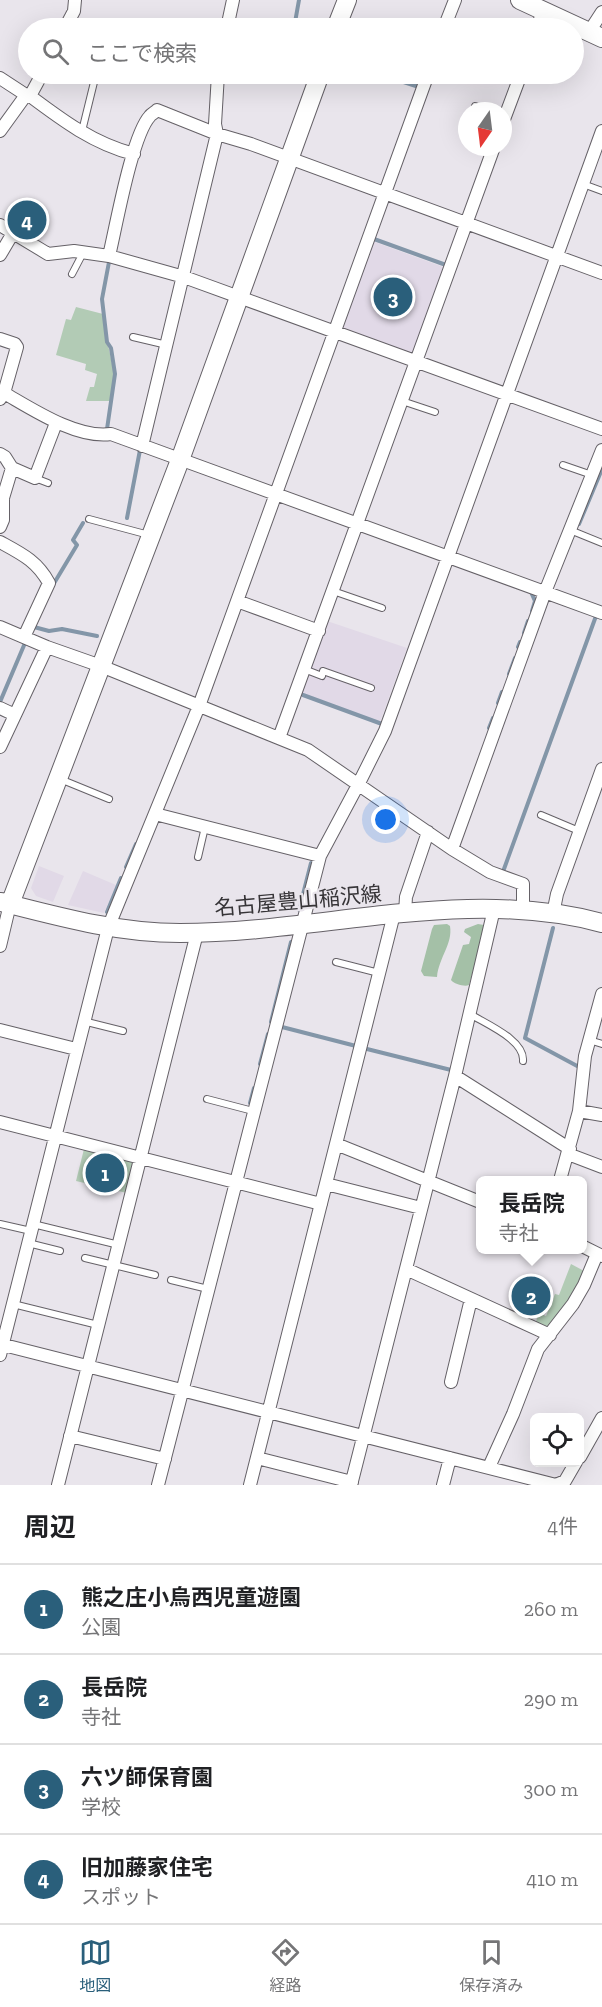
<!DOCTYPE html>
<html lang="ja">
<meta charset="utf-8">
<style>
body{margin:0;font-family:"Zilla Slab","Noto Sans JP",serif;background:#f2f2f2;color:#202124}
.controls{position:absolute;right:18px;bottom:18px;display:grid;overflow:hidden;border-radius:9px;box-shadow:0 6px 24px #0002}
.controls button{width:54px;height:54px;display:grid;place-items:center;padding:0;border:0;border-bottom:2px solid #e0e0e0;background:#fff;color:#202124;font:30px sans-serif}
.compass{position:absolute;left:458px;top:102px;width:54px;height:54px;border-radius:50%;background:#fff;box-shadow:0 6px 24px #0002;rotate:194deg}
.you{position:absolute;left:386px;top:820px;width:21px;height:21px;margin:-15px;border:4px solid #fff;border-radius:50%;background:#1a73e8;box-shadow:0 0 0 9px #1a73e833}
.badge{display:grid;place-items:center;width:39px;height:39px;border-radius:50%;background:#2a5f7b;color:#fff;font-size:20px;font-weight:700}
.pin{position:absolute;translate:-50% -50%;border:3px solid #fff;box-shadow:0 2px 6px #0006}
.popup{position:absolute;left:476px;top:1176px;width:111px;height:78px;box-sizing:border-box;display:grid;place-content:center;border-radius:9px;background:#fff;filter:drop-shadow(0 2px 4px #0005);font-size:20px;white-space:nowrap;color:#757577}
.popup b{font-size:22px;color:#202124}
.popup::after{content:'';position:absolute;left:50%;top:100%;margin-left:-12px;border:12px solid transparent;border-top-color:#fff}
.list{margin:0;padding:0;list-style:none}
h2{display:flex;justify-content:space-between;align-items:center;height:78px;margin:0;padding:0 24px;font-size:26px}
h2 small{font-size:20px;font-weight:400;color:#757577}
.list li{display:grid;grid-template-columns:39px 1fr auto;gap:18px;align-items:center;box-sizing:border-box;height:90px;padding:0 24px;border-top:2px solid #e0e0e0}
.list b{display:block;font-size:22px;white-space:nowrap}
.list p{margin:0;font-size:20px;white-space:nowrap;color:#757577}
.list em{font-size:20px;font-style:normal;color:#757577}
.icon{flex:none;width:33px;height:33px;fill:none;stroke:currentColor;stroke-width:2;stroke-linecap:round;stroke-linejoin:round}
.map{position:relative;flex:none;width:602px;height:1485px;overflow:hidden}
.search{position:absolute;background:#fff;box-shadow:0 6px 24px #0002;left:18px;right:18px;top:18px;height:66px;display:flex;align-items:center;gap:15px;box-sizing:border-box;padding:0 21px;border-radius:33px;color:#757577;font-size:22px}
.sheet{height:438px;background:#fff}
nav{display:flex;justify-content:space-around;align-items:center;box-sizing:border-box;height:84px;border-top:2px solid #e0e0e0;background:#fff;font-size:16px;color:#757577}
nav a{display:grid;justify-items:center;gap:3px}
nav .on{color:#2a5f7b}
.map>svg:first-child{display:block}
</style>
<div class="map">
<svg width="602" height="1485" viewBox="0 0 602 1485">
<rect width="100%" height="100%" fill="#e9e5ec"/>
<path fill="#e1d9e7" d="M372,241l74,27 -32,85 -4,2 -66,-24 -2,-4z
M327,621l80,27 -27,74 -79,-29z
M39,866l25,10 -11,26 -17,-6 -5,-8z
M83,871l33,14 -12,28 -36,-8z"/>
<path fill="#b2cbb5" d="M76,307l27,7 3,28 3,7 5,25 -4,27h-24l4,-14h4l3,-13 -12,-4 1,-6 -30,-9 10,-36 5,1z
M84,1149l48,12 2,3 -7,29 -51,-12z
M571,1264l15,8 -36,59 -15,-7 4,-11 7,3 9,-22 4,1z"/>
<path fill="#a4c0a7" d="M447,924l3,2c3,18 -11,31 -13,51l-13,-1 -3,-5 11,-42 2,-4z
M478,924l6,1 1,3 -16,57c-4,2 -15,-1 -18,-5l12,-35 6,-1 2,-7 -7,-5 1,-3z"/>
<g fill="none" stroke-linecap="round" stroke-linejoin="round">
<path stroke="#8396a8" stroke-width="4" d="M294,28l5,-28
M379,74l40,13
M374,239l72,26
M107,429l8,-55 -4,-26 -4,-6 -5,-43 7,-37
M127,518l13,-68
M579,524l23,-55
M53,585l24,-40 -4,-5 10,-17
M531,592l4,9 -3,10
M34,627l15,4 13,-2 35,7
M524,633l4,-12
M518,647l2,-5
M509,674l6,-16
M303,695l79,29
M0,702l25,-59
M498,703l4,-11
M489,728l4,-10
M126,867l10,-23
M504,869l92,-253
M299,910l12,-47
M107,912l14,-34
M553,928l-28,110 54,29
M271,1022l20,-80
M282,1027l74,19
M367,1049l84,21
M260,1064l8,-30
M250,1103l4,-15"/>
<defs>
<path id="lane" d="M475,106l15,5
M82,131l14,-57
M583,184l19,7
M72,274l11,-21
M133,337l34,8
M402,401l33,11
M563,465l29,10
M35,478l13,5
M89,519l60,16
M570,530l32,13
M333,591l49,17
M304,669l18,7 1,-5 48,17
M60,779l49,20
M541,815l38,16
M198,857l7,-30
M336,962l43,11
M470,1014c16,10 55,26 53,47
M83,1021l40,10
M589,1040l13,4
M207,1099l46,12
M0,1224l31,7
M33,1224l86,21
M28,1243l32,8
M85,1258l70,17
M171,1280l37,9
M13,1304l85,21"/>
<path id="street" d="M65,28l9,-17 1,-11
M227,28l6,-28
M444,28l11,-28
M537,28l6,-17
M589,32l13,-20
M0,78l26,17
M30,96c32,24 64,48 104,58
M503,122l18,-48
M0,131l26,-36 4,1 12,-22
M0,225l48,29 26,-3 35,5 75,21 418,152
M0,255l13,-22
M109,256c7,-29 23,-121 41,-140 0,-1 7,-5 7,-6l60,24 34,10 351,129
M0,339l15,5 2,3 -13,46 -4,6
M4,393c28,16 73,46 107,41l491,179
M142,446l75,-312 -2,-10 3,-50
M0,454l5,3 7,11 23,10 21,-55
M0,527l3,-7v-22l9,-30
M0,542c22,12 37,19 49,41l-25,54
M237,601l82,30
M0,627l47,20 54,19 207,84 144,99 38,23 33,12v26
M0,708l15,7
M279,738l215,-591
M0,747l47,-100
M155,814l165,42
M452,849l93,-257 57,-142
M405,913l1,-16 22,-65
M553,914l4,-20 45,-125
M0,946l10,-42
M0,1030l76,19
M455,1076l115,73
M579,1111l23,4
M0,1122l321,82
M336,1144l144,58
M568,1154l34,13
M560,1180l19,-69 6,-55 17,-62
M326,1184l95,24
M582,1246l20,10
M406,1269l144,66
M0,1344l556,141 9,-4 11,-19
M0,1355l108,-427 91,-222 229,-632
M451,1382l20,-83
M70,1436l95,23
M580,1457l22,-39
M257,1458l95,24
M489,1467l24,-53 25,-65 35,-45 11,-19 13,-31
M58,1485l139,-552
M158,1485l162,-629 39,-73 26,-52 217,-600
M250,1485l144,-571
M351,1485l104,-409 39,-167
M443,1485l7,-27"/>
<path id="secondary" d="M520,0l82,38
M336,28l11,-28
M1,902c59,15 117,31 179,31 141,0 283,-47 422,-10
M10,904l170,-444 140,-386"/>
</defs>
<use href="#lane" stroke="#656167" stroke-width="8"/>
<use href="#street" stroke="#656167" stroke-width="14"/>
<use href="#secondary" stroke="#656167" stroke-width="20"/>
<use href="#lane" stroke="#fff" stroke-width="6"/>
<use href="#street" stroke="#fff" stroke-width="12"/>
<use href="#secondary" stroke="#fff" stroke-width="18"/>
</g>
<g text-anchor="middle" stroke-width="4.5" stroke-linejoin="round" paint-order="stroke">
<g font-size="21" fill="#363437" stroke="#e9e5ec">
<text transform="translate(298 901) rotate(-5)" y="7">名古屋豊山稲沢線</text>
</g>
</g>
</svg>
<div class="controls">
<button><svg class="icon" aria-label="locate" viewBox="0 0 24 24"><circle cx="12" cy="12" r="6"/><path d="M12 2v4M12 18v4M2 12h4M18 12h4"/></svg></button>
</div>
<svg class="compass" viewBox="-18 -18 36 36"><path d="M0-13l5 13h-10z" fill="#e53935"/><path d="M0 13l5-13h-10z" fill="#757577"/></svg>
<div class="you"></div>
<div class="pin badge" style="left:105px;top:1173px">1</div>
<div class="pin badge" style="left:531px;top:1296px">2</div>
<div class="popup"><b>長岳院</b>寺社</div>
<div class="pin badge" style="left:393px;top:297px">3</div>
<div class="pin badge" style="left:27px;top:220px">4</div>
<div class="search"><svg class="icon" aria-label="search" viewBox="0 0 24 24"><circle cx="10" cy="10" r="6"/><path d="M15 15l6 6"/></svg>ここで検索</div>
</div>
<section class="sheet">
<h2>周辺<small>4件</small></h2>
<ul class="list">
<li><span class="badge">1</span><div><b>熊之庄小烏西児童遊園</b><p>公園</p></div><em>260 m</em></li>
<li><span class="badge">2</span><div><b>長岳院</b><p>寺社</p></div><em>290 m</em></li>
<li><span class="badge">3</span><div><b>六ツ師保育園</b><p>学校</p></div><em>300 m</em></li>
<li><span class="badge">4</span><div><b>旧加藤家住宅</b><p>スポット</p></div><em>410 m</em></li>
</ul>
</section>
<nav>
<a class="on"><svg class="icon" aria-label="map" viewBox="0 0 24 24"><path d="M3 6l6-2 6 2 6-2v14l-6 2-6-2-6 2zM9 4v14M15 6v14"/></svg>地図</a>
<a><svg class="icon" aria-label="directions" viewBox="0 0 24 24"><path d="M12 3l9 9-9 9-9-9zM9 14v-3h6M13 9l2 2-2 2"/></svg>経路</a>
<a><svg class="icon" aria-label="saved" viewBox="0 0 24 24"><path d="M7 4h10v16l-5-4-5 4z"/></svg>保存済み</a>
</nav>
